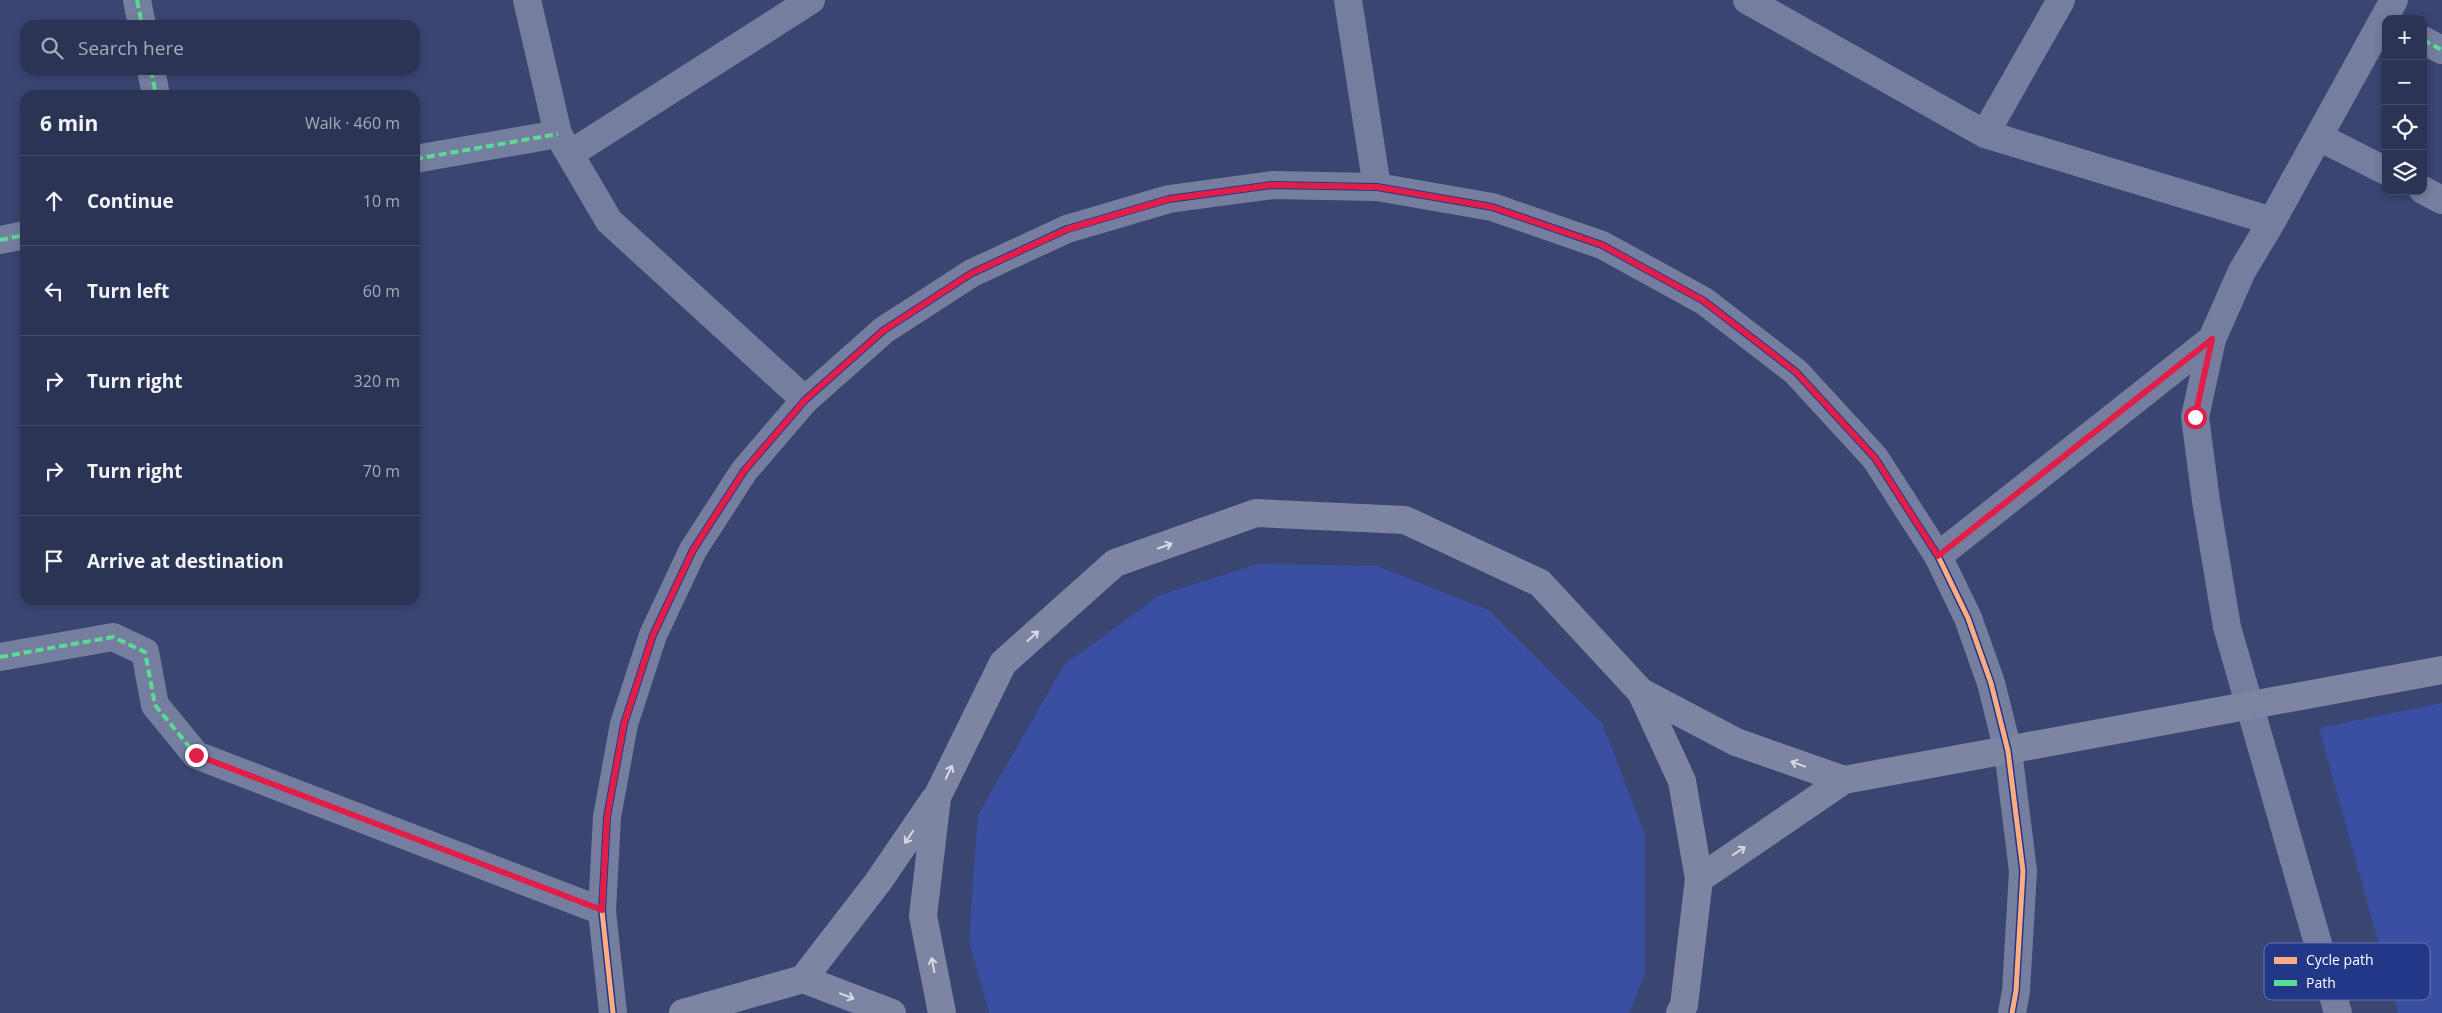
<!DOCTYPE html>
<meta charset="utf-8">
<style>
body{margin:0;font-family:"Open Sans",sans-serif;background:#383f60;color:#f1f3f6}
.controls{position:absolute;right:15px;top:15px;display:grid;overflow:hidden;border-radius:10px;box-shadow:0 2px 8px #0003}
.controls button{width:45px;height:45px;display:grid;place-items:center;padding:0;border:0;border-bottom:1px solid #484f6c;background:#2c3456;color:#f1f3f6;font:25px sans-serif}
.stop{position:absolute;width:15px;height:15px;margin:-11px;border:4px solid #e11d48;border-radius:50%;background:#fff}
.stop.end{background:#e11d48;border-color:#fff;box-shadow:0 1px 5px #0008}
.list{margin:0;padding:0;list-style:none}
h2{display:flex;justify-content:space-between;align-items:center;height:65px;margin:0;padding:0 20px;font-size:21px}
h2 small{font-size:16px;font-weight:400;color:#a6aab9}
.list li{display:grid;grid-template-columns:32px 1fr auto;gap:15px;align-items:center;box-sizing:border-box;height:90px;padding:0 20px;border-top:1px solid #484f6c}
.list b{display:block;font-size:19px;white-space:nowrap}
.list em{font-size:16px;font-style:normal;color:#a6aab9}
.icon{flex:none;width:28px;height:28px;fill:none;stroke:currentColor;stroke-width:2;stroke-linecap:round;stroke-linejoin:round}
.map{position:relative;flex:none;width:2442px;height:1013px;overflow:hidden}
.search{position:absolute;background:#2c3456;box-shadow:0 2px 8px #0003;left:20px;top:20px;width:400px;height:55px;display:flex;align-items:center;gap:12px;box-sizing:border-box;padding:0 18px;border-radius:15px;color:#a6aab9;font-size:19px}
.panel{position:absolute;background:#2c3456;box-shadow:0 2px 8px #0003;left:20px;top:90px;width:400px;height:515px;border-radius:15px}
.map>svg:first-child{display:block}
</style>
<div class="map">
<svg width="2442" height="1013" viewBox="0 0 2442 1013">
<rect width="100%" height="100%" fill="#3a4572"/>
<path fill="#3a4fa1" d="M1258,564l119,2 111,44 114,113 43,112v138l-16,40h-640l-20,-73 9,-125 86,-150 96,-70z
M2442,703v310h-44l-79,-285z"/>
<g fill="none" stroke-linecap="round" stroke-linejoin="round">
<path stroke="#767e9f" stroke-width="28" d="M137,0l5,25
M527,0l31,134 51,87 196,179
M1348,0l29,187
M1747,0l238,134 287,87
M2423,40l19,10
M151,70l5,25
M1985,134l76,-134
M2319,137l67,34
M570,154l241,-154
M415,159l143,-25
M2423,190l19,10
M0,240l25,-5
M1938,556l274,-217
M0,657l113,-20 32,15 10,53 41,50 406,156
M613,1013l-11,-102 5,-94 17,-93 29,-89 40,-85 51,-79 61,-71 79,-70 88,-57 95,-44 102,-30 103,-14 105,2 115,20 110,38 102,56 92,71 79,86 63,98 30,62 23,65 17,68 15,120 -7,120 -4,22
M2338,1013l-111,-386 -21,-126 -11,-84 17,-78 30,-68 30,-50 122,-221"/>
<path stroke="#7d85a3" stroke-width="28" d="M1641,692l95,50 108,38
M1699,879l145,-99 598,-110
M803,979l75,-97 56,-82
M803,979l89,34
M683,1013l120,-34
M942,1013l-19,-97 14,-119 66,-134 112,-100 141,-50 149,7 135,63 101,109 41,89 17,98 -15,126 -4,8"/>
<path stroke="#5adb95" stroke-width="4" stroke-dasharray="8 4" stroke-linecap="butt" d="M137,0l5,25
M2384,19l2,1
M2423,40l19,10
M151,70l5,25
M415,159l143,-25
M0,240l25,-5
M0,657l113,-20 32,15 10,53 41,50 406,156"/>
<defs>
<path id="cycleway" d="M613,1013l-11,-102 5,-94 17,-93 29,-89 40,-85 51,-79 61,-71 79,-70 88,-57 95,-44 102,-30 103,-14 105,2 115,20 110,38 102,56 92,71 79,86 63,98 30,62 23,65 17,68 15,120 -7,120 -4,22"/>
</defs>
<use href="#cycleway" stroke="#233789" stroke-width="8"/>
<use href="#cycleway" stroke="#ffac80" stroke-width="5"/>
</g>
<defs><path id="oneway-shaft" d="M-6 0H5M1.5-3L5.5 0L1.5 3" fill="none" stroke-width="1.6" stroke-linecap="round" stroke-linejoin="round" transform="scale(1.25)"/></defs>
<g stroke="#d8dae3">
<use href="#oneway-shaft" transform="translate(1165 546) rotate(-19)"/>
<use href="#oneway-shaft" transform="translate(1033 636) rotate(-42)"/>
<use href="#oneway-shaft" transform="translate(1798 764) rotate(-160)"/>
<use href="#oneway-shaft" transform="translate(949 772) rotate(-64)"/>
<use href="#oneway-shaft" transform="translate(909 837) rotate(124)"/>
<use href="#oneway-shaft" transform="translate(1739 851) rotate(-34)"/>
<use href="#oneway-shaft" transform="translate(933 965) rotate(-101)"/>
<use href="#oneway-shaft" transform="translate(847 996) rotate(21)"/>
</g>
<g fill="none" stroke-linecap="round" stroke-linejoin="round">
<path stroke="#e11d48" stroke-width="6" d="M196,755l406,155 5,-93 17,-93 29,-89 40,-85 51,-79 61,-71 79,-70 88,-57 96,-44 101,-30 103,-14 105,2 115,20 110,38 102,56 92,71 79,86 63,98 274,-217 -17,78"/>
</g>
<rect x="2264" y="943" width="166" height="57" rx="8" fill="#233789" stroke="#6573ac" stroke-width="1"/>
<rect x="2274" y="957" width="23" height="7" fill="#ffac80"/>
<rect x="2274" y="980" width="23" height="6" fill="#5adb95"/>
<g font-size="14" fill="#fff">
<text x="2306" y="965">Cycle path</text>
<text x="2306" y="988">Path</text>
</g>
</svg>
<div class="controls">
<button>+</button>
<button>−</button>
<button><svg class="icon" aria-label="locate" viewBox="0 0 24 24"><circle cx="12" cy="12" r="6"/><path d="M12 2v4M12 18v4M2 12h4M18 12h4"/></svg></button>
<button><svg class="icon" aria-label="layers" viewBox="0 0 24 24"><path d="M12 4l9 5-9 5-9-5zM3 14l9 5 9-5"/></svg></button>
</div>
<div class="stop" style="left:2195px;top:417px"></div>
<div class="stop end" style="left:196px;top:755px"></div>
<div class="search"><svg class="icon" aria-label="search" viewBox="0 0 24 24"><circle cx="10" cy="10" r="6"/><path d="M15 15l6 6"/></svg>Search here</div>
<section class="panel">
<h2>6 min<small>Walk · 460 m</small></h2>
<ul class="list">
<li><svg class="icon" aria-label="ahead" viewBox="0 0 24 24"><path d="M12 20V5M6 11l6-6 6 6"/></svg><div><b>Continue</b></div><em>10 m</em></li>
<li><svg class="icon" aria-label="left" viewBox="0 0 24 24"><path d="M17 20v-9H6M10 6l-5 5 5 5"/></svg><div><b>Turn left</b></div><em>60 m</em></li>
<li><svg class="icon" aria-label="right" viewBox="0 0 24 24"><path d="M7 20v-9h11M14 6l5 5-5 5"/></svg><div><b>Turn right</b></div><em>320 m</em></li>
<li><svg class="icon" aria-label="right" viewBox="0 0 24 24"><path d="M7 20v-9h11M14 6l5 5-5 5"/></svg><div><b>Turn right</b></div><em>70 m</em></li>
<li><svg class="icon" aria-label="arrive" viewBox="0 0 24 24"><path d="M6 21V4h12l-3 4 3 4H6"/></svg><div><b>Arrive at destination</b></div></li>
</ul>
</section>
</div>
